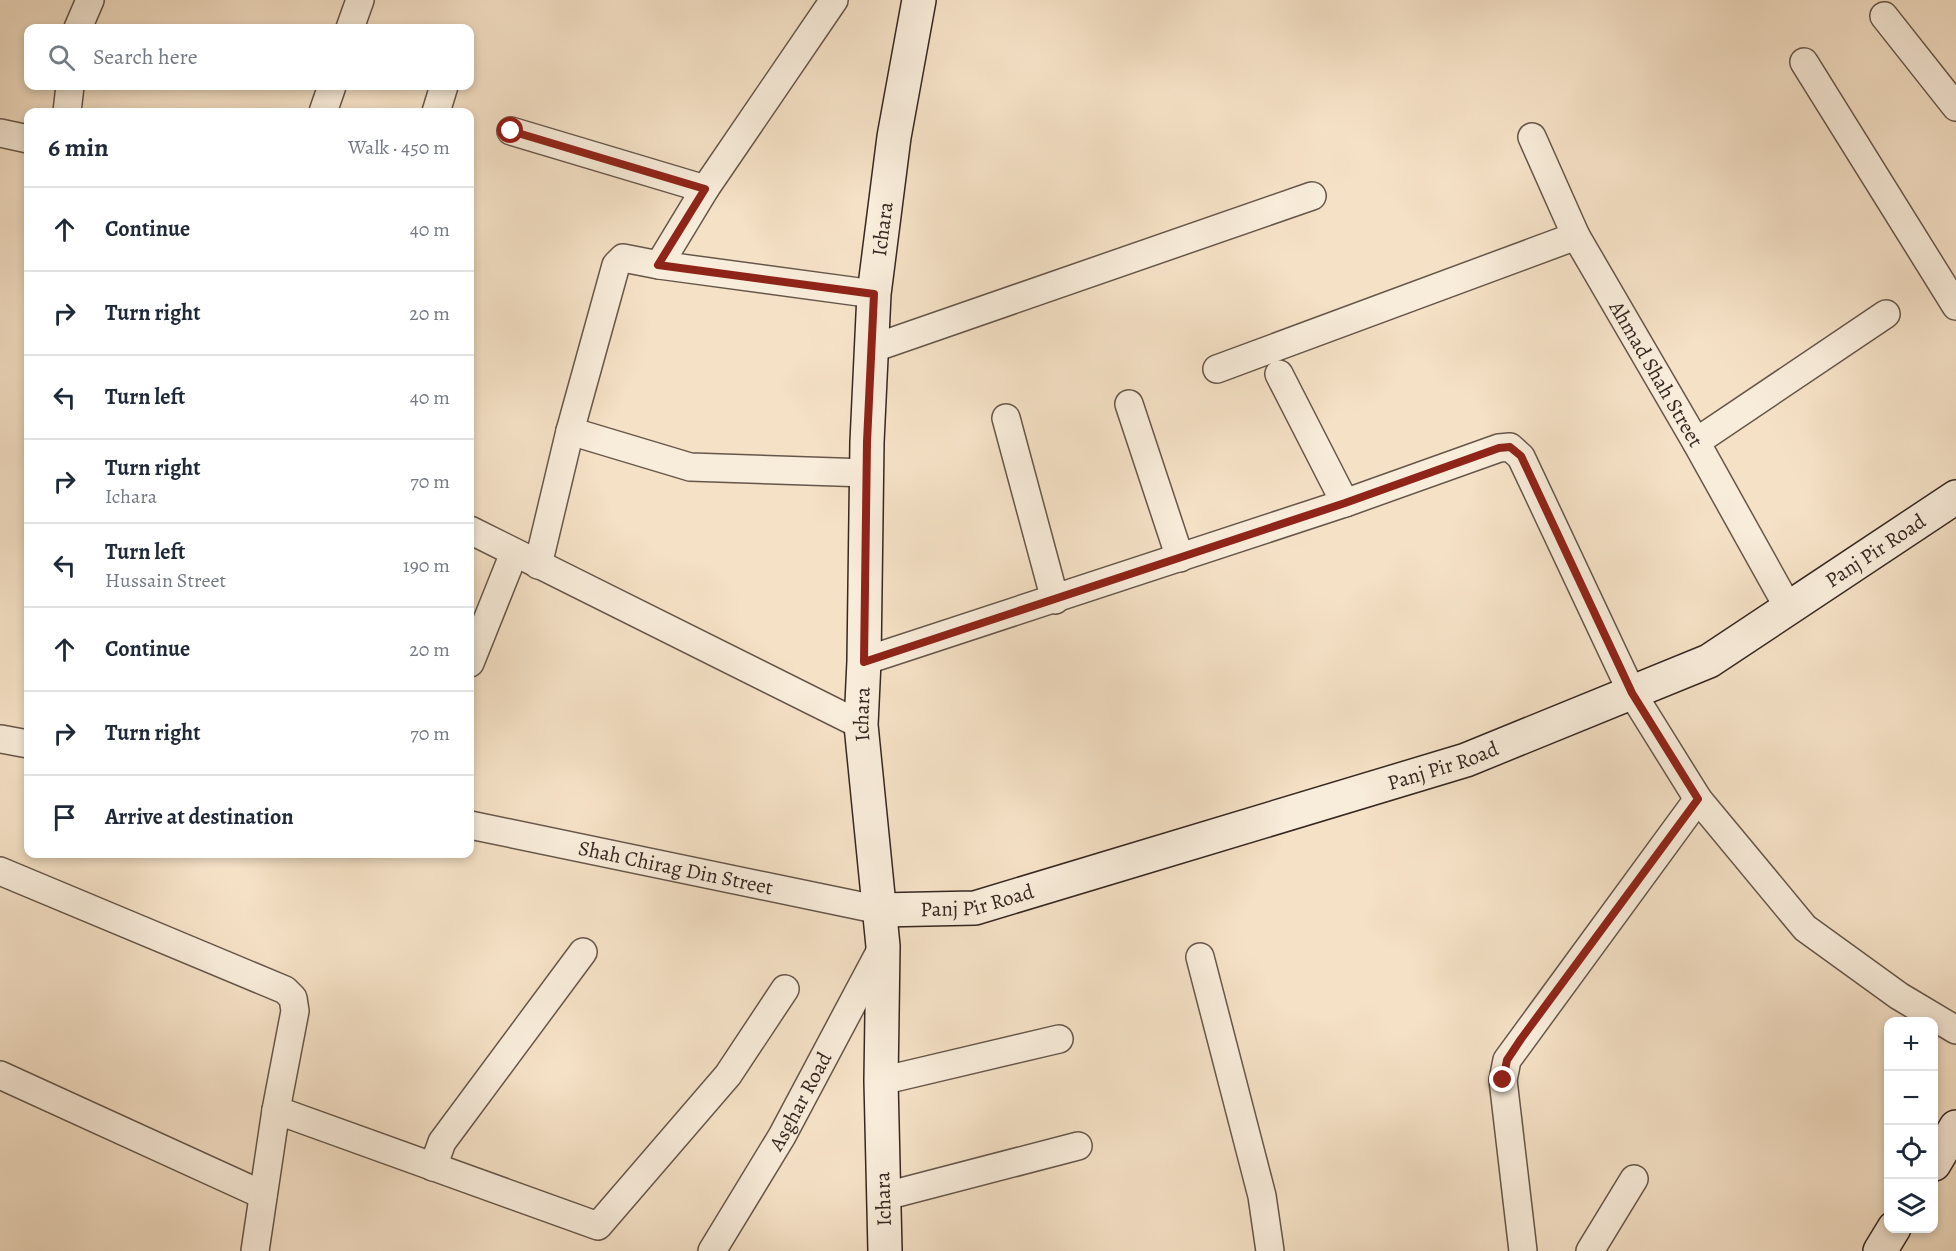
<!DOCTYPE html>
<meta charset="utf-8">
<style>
body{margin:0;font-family:Alegreya,serif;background:#f6f6f7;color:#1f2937}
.controls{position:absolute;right:18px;bottom:18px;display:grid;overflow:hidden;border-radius:12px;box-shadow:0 3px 9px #0003}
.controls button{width:54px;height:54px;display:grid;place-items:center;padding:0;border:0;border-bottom:2px solid #e0e1e3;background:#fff;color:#1f2937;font:30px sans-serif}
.stop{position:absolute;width:18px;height:18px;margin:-14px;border:4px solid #8f2418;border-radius:50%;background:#fff}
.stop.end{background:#8f2418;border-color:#fff;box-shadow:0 2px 6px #0008}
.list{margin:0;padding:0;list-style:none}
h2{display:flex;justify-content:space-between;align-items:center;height:78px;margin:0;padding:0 24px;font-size:26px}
h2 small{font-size:20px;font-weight:400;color:#747a83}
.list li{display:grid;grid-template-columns:39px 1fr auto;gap:18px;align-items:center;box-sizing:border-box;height:84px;padding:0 24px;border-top:2px solid #e0e1e3}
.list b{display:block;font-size:22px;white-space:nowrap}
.list p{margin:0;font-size:20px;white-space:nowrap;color:#747a83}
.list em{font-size:20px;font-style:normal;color:#747a83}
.icon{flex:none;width:33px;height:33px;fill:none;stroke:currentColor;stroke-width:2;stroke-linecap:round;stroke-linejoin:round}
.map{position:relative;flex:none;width:1956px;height:1251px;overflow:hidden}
.search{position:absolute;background:#fff;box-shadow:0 3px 9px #0003;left:24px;top:24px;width:450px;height:66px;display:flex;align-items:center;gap:15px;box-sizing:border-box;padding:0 21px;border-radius:12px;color:#747a83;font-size:22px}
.panel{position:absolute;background:#fff;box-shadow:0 3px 9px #0003;left:24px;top:108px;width:450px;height:750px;border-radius:12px}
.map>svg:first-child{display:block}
</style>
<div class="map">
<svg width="1956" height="1251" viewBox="0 0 1956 1251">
<rect width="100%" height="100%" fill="#f5e1c6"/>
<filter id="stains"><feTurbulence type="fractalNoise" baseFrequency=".00333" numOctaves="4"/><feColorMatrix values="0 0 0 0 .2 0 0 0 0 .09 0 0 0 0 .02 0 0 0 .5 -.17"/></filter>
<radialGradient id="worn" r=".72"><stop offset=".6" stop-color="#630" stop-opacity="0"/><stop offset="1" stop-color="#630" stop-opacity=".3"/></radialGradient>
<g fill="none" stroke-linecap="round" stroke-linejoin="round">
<defs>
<g id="street">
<path d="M1884,16l72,91"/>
<path d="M78,28l12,-28"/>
<path d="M350,28l10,-28"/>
<path d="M1804,62l152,244"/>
<path d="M67,112l3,-26"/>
<path d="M323,112l9,-26"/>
<path d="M436,112l8,-26"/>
<path d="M511,131l194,58"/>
<path d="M0,133l28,6"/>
<path id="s1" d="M1532,137l44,99 120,206 93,167"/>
<path d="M659,265l215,29"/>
<path d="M871,349l441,-153"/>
<path d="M1217,369l359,-133"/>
<path d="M1279,374l66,129"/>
<path d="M1129,404l51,154"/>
<path d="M1006,418l49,182"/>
<path d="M570,431l120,36 177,6"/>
<path d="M1696,442l190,-128"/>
<path d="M470,530l391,195"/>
<path d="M538,565l32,-134 46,-166 7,-7 36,7 46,-76 129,-189"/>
<path d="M864,661l481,-158 154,-55 11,-1 11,10 111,236 66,106 107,129 94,68 57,34"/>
<path d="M470,663l44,-110"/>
<path d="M1,739l27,5"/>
<path id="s2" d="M470,825l410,85"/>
<path d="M0,871l285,119 8,8 2,13 -19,99 -21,141"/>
<path d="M1200,957l62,239 8,55"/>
<path d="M0,1075l263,120"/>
<path d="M881,1081l178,-42"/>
<path d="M276,1110l322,116 130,-151 57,-86"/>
<path d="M433,1167l9,-25 141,-190"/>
<path d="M882,1197l196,-51"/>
<path id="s3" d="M712,1251l70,-115 101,-190"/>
<path d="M1523,1251l-20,-171 4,-20 191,-261"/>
<path d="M1590,1251l44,-72"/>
</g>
<g id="secondary">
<path id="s4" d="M880,910l95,-2 491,-148 243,-99 247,-164"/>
<path d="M1934,1164l22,-37"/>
<path id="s5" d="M885,1251l-4,-170 2,-135 -22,-221 3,-64 3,-219 7,-148 20,-157 25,-137"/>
<path d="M1880,1251l14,-23"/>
</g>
</defs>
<use href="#street" stroke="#66564a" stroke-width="30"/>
<use href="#secondary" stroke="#362721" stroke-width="36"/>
<use href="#street" stroke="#f8ecda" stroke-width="27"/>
<use href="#secondary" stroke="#f8ecda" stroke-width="33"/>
</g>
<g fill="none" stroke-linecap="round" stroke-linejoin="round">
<path stroke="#8f2418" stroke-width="8" d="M511,131l194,58 -47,76 216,29 -7,148 -3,220 481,-159 154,-55 11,-1 11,9 111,237 66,106 -177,240 -14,21 -4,20"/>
</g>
<g text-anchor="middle" stroke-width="4.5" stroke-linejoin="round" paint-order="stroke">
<g font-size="21" fill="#362721" stroke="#f8ecda">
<text dy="7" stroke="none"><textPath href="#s5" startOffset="1024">Ichara</textPath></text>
<text dy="7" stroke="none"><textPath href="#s1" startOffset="268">Ahmad Shah Street</textPath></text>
<text dy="7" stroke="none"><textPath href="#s4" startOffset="1070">Panj Pir Road</textPath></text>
<text dy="7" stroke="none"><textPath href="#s5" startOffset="538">Ichara</textPath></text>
<text dy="7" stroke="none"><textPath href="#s4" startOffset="584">Panj Pir Road</textPath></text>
<text dy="7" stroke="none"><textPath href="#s2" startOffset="210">Shah Chirag Din Street</textPath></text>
<text dy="7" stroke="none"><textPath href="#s4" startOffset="98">Panj Pir Road</textPath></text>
<text dy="7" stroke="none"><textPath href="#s3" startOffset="174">Asghar Road</textPath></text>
<text transform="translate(883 1199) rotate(-92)" y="7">Ichara</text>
</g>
</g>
<rect width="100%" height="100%" filter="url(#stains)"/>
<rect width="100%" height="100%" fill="url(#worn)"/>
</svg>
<div class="controls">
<button>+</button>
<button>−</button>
<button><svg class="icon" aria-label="locate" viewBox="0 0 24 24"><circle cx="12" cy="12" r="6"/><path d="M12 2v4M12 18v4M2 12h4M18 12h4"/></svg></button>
<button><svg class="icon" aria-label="layers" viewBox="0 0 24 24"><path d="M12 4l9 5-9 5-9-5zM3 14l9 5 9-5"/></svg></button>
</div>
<div class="stop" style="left:511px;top:131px"></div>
<div class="stop end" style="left:1503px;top:1080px"></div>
<div class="search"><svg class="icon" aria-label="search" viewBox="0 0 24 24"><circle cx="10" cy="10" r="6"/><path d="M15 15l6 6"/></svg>Search here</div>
<section class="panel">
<h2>6 min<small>Walk · 450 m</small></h2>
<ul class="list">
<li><svg class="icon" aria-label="ahead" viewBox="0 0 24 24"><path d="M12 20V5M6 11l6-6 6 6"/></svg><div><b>Continue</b></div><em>40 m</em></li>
<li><svg class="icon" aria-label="right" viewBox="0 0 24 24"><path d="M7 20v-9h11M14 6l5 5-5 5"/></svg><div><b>Turn right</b></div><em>20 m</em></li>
<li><svg class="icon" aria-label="left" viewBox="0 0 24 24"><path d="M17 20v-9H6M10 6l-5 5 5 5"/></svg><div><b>Turn left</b></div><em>40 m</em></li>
<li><svg class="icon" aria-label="right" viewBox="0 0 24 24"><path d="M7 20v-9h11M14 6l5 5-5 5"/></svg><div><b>Turn right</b><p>Ichara</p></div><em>70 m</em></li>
<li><svg class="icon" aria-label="left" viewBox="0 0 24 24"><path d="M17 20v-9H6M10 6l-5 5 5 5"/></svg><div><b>Turn left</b><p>Hussain Street</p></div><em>190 m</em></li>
<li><svg class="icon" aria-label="ahead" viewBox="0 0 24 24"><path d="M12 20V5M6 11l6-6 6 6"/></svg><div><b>Continue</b></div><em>20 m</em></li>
<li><svg class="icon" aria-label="right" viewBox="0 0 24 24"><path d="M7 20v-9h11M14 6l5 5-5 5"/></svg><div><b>Turn right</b></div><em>70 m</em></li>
<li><svg class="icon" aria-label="arrive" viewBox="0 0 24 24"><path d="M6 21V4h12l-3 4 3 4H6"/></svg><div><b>Arrive at destination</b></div></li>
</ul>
</section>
</div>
